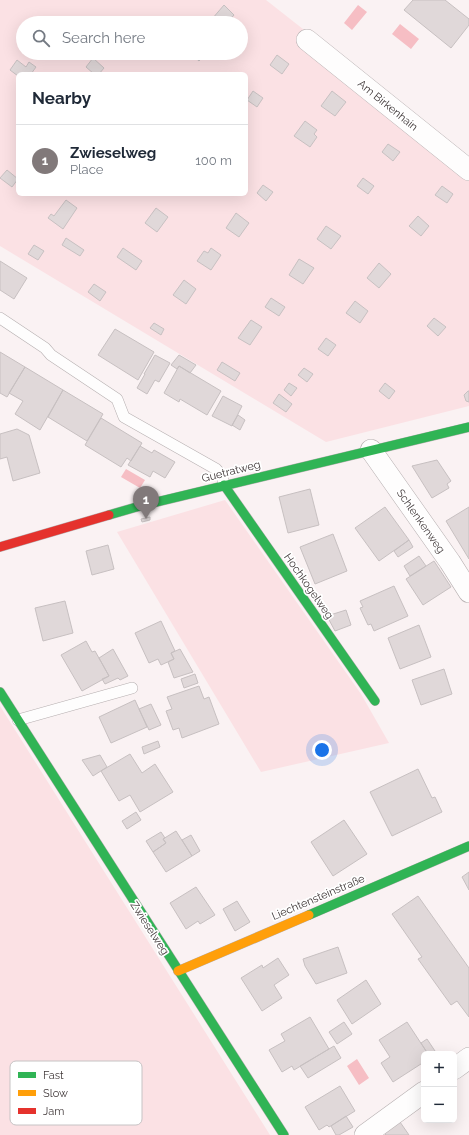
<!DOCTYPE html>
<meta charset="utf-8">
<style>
body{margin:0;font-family:Raleway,sans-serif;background:#f6f6f7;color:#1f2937}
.controls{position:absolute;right:12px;bottom:12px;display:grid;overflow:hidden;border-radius:6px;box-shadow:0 4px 16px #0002}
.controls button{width:36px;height:36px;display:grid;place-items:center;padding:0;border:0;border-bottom:1px solid #e0e1e3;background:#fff;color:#1f2937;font:20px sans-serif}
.you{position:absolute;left:322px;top:750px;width:14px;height:14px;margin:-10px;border:3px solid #fff;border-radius:50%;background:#1a73e8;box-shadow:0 0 0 6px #1a73e833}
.badge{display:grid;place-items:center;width:26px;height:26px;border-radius:50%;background:#81797a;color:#fff;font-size:13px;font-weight:700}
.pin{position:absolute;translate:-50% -33px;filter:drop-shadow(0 1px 2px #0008)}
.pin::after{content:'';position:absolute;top:21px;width:14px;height:12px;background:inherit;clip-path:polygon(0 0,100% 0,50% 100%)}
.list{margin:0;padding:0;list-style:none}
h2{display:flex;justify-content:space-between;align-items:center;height:52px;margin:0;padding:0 16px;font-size:17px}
h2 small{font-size:13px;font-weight:400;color:#747a83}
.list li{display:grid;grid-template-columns:26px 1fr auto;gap:12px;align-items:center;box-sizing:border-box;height:72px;padding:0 16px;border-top:1px solid #e0e1e3}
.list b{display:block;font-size:15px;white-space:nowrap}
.list p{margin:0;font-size:13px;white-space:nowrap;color:#747a83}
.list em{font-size:13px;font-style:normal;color:#747a83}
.icon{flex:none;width:22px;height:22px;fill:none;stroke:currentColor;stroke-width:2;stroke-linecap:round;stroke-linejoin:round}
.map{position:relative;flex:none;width:469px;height:1135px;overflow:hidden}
.search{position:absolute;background:#fff;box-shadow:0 4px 16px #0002;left:16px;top:16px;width:232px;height:44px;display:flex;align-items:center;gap:10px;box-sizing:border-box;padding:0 14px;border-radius:22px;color:#747a83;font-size:15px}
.panel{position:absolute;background:#fff;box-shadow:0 4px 16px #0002;left:16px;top:72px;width:232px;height:124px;border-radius:6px}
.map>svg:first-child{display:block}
</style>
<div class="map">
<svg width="469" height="1135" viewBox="0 0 469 1135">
<rect width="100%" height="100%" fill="#faf2f3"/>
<path fill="#fbe1e4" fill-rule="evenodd" d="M0,0h266l42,33 -10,13 171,135v225l-143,36 -326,-196zM23,23h218v30h-218zM18,74h228v120h-228z
M225,500l136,194 28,49 -128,29 -144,-240z
M0,706l270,429h-270z"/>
<path fill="#f6bec4" d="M358,5l9,7 -15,18 -8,-7z
M400,24l19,15 -8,10 -19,-15z
M126,469l19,11 -5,8 -19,-11z
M357,1059l12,19 -10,7 -12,-19z"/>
<path fill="#e0d8d9" stroke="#c7c0c1" d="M413,0h32l24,19v6l-18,23 -47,-38z
M224,5l10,10 -7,8h-11l-4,-4z
M190,53h16l-7,8z
M277,55l12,9 -7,10 -12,-9z
M93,58l11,10 -5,6h-5l-8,-7z
M17,60l9,7 3,-5 7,5 -5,7 -5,-1 -1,1h-7v2l-8,-6z
M253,91l10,7 -6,9 -10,-7z
M332,91l14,11 -11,14 -14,-10z
M305,121l12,9 -3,4 3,3 -7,10 -16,-11z
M388,144l12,8 -7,9 -11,-9z
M7,170l11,9 -6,8 -12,-9z
M363,178l11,8 -6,8 -11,-8z
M263,185l10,7 -7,9 -9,-8z
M442,186l11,8 -6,9 -12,-8z
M66,200l11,8 -14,21 -15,-11 3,-4 3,2z
M156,208l12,9 -11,15 -12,-9z
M236,213l13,10 -10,14 -13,-9z
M418,216l11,10 -8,10 -12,-10z
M326,226l15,10 -10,13 -14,-10z
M66,238l18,12 -4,6 -18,-11z
M34,245l10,6 -6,9 -10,-6z
M123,248l19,13 -6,9 -19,-13z
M211,248l10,7 -10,15 -14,-9 7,-10 4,2z
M299,259l15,9 -11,16 -14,-9z
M0,261l27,17 -13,21 -14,-9z
M379,263l12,11 -12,14 -12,-10z
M184,280l12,9 -10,15 -13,-9z
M94,284l12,8 -6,9 -12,-9z
M271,298l14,9 -6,9 -14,-9z
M355,301l13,10 -8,12 -14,-10z
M434,318l12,9 -8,9 -11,-10z
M251,320l11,7 -12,18 -12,-7z
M154,323l10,6 -3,6 -11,-7z
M115,329l39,23 -16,28 -40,-25z
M326,338l10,7 -8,11 -10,-7z
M0,352l25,15 -18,30 -7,-4z
M155,355l15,8 -11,19 -4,-2 -8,14 -10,-6 8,-14h-1z
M179,355l17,10 -6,8 -11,-7 -2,3 -6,-4z
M222,362l18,11 -5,8 -18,-11z
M179,366l42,25 -14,24 -27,-16 -1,3 -15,-9z
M25,367l38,23 -23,40 -25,-16 8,-13 -14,-8z
M304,368l9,6 -6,8 -9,-7z
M289,383l8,5 -6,8 -7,-6z
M385,383l10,8 -6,8 -10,-8z
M63,390l40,24 -16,27 -39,-24z
M468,391h1v11l-3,-1 -2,-6z
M279,394l13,10 -6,8 -13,-9z
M223,396l19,10 -10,20 -20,-10z
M238,415l7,5 -5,10 -8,-5z
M101,418l41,25 -11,18 -4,-3 -6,9 -36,-22z
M17,429l12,6 11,38 -27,8 -6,-24 -7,2v-25z
M140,446l12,7 2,-3 21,12 -10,16 -12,-7 -3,6 -22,-12z
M437,460l14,21 -4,3 2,4 -17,10 -20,-32z
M310,489l9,36 -31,8 -9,-36z
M385,507l24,33 -30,21 -24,-33z
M469,507v52l-23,-38z
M150,517v3l-8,2 -1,-3z
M333,534l14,37 -32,13 -15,-37z
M409,540l4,7 -15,10 -4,-6z
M108,545l6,24 -22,6 -6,-24z
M419,556l7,10 -16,10 -6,-10z
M434,561l17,26 -28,18 -17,-26z
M394,586l14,30 -34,15 -3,-7 -3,1 -8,-17 3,-1 -3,-6z
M65,601l8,32 -30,8 -8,-33z
M346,610l5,15 -16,6 -8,-15z
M161,621l14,30 -4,2 3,6 -13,6 -3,-6 -9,4 -14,-30z
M419,625l12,32 -31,12 -12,-31z
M86,641l6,11 3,-1 14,25 -27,15 -21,-36z
M113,649l15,27 -8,4 -2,-2 -13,6 -3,-5 7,-3 -10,-18z
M180,649l13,23 -19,6 -6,-16 6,-3 -3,-6z
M444,669l8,25 -31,11 -9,-25z
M195,674l3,9 -14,5 -3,-9z
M199,686l5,13 5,-2 10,27 -37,14 -3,-10 -6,2 -7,-19 6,-2 -5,-12z
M135,700l12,27 -36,16 -12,-26z
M151,704l10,21 -12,5 -10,-21z
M158,741l2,6 -16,7 -2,-7z
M130,754l12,19 13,-9 18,28 -33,20 -10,-17 -11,6 -18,-30z
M100,755l7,12 -14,9 -11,-16z
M418,769l14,29 3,-1 7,15 -50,24 -22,-44z
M136,812l5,8 -14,9 -5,-8z
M344,820l23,34 -34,22 -22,-34z
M176,831l16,25 -26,16 -13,-20 13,-9 -3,-4z
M161,832l4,6 -2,1 3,4 -13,9 -7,-11z
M191,835l9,16 -8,5 -10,-16z
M469,872v18l-7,-13z
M196,887l19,28 -15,9 -2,-3 -12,8 -16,-26z
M418,896l51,72v49l-12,-16 -6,4 -33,-46 4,-2 -30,-43z
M237,901l13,21 -15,9 -12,-22z
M338,947l9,26 -31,11 -11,-18 -2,-7z
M278,958l11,17 -15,10 8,13 -20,13 -21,-33 21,-13 1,3z
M366,980l15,24 -29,20 -15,-24z
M310,1017l19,32 -35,21 -2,-4 -10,6 -13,-22 16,-9 -4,-7z
M344,1022l8,12 -15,10 -8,-12z
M407,1022l21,32h-4v8l-31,20 -12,-19 9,-6 -11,-17z
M427,1039l10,15h-9l-7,-11z
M334,1046l7,12 -33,20 -8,-12z
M340,1086l15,25 -26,16 -2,-2 -8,5 -14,-23z
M346,1116l7,11 -14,8h-3l-5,-9z
M400,1122l9,13h-23l-2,-2z"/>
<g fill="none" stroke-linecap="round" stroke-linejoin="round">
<defs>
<path id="lane" d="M0,318l45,30 6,7 66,44 7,18 92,52 6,7 2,9
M18,720l114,-32"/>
<path id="street" d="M307,40l162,130
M371,450l79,112 19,30
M454,1069l15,-11
M365,1135l59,-43"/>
<path id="fast" d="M224,485l151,216
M109,515l31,-9 329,-79
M0,692l284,443
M309,915l160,-69"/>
<path id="slow" d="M178,971l131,-56"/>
<path id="jam" d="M0,547l109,-32"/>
</defs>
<use href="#lane" stroke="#b6afb0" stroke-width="12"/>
<use href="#street" stroke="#b6afb0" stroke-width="22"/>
<use href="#fast" stroke="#b6afb0" stroke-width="10"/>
<use href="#slow" stroke="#b6afb0" stroke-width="10"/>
<use href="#jam" stroke="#b6afb0" stroke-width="10"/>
<use href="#lane" stroke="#fefdfd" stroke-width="11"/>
<use href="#street" stroke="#fefdfd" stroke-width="21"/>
<use href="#fast" stroke="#30b455" stroke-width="9"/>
<use href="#slow" stroke="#ff9f0a" stroke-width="9"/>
<use href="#jam" stroke="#e5322d" stroke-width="9"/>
</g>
<g text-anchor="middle" stroke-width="3.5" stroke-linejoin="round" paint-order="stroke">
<g font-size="11" fill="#403839" stroke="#fff">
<text transform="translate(388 105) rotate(39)" y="4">Am Birkenhain</text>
<text transform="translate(231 471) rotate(-14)" y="4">Guetratweg</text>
<text transform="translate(421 521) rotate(55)" y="4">Schlenkenweg</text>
<text transform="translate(309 586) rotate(55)" y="4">Hochkogelweg</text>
<text transform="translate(318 897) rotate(-23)" y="4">Liechtensteinstraße</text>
<text transform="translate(150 928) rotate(57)" y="4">Zwieselweg</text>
</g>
</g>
<rect x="10" y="1061" width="132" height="64" rx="6" fill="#fff" stroke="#c6c3c4" stroke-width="1"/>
<rect x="18" y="1072" width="18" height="6" fill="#30b455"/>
<rect x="18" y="1090" width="18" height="6" fill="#ff9f0a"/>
<rect x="18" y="1108" width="18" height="6" fill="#e5322d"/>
<g font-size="11" fill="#403839">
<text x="43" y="1079">Fast</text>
<text x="43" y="1097">Slow</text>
<text x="43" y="1115">Jam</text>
</g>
</svg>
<div class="controls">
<button>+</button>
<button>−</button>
</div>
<div class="you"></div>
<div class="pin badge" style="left:146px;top:519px">1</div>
<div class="search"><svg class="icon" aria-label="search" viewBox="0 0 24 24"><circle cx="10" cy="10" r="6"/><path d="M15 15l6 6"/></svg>Search here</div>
<section class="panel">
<h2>Nearby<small></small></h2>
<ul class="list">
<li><span class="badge">1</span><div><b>Zwieselweg</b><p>Place</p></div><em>100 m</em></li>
</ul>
</section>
</div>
